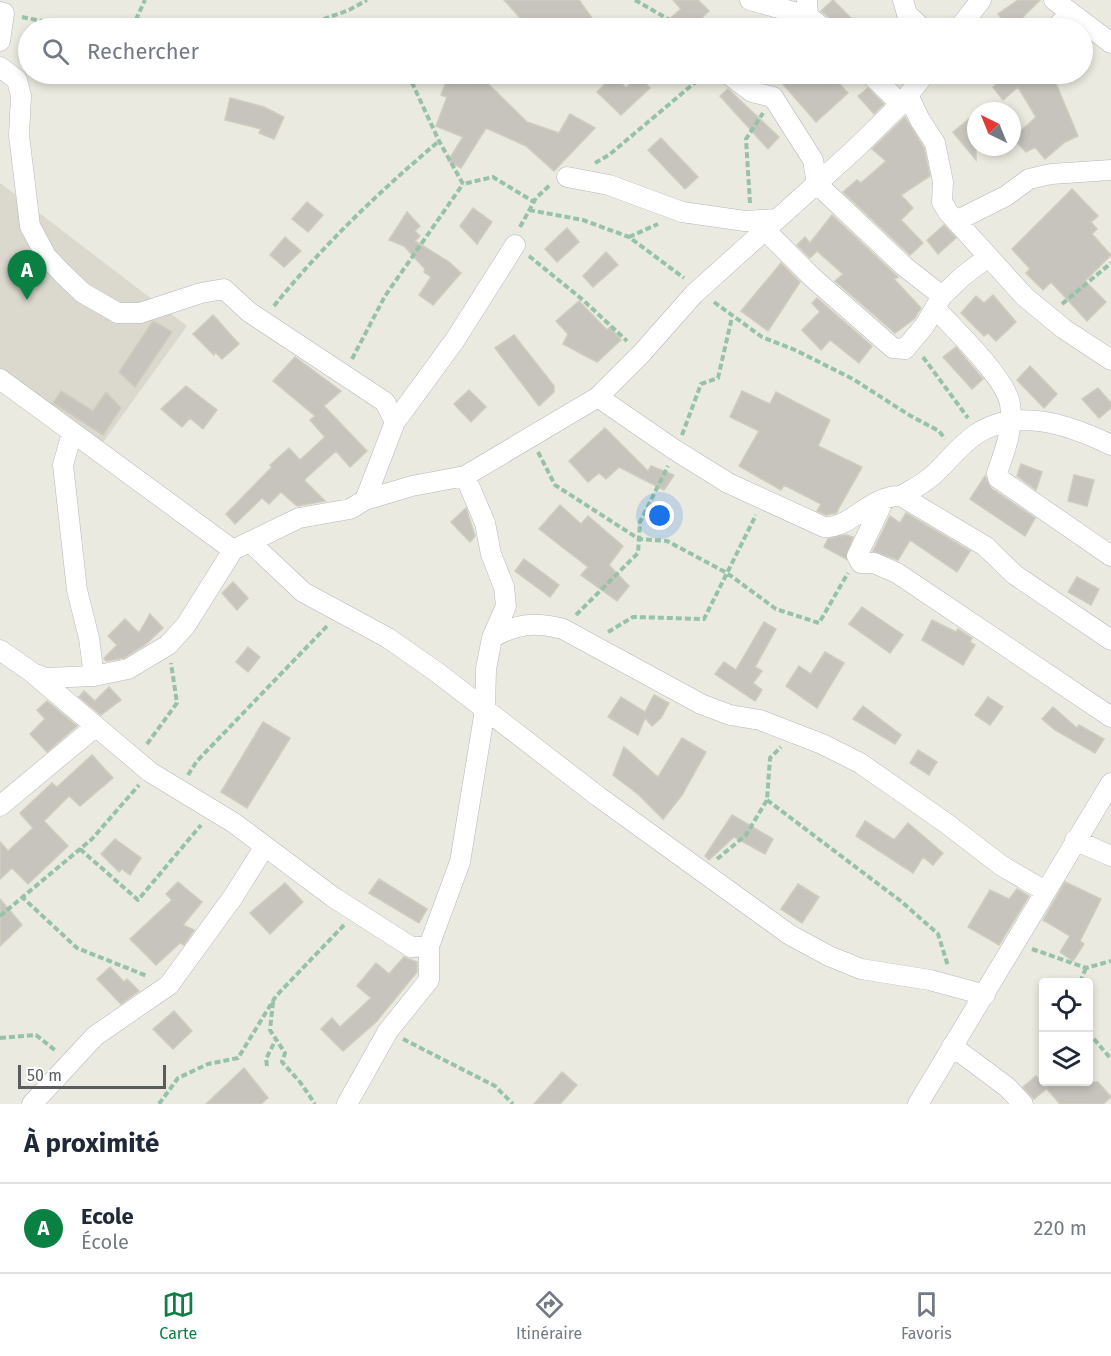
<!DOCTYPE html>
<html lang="fr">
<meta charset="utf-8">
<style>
body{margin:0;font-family:"Fira Sans",sans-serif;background:#f6f6f7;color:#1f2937}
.controls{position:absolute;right:18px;bottom:18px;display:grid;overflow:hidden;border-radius:6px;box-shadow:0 3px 9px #0003}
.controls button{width:54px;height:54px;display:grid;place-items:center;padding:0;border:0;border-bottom:2px solid #e0e1e3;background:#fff;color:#1f2937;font:30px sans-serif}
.compass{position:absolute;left:967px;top:102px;width:54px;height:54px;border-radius:50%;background:#fff;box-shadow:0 3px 9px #0003;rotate:317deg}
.scale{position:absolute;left:18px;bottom:15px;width:148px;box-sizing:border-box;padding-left:6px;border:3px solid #585b60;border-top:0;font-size:16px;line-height:21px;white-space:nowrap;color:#585b60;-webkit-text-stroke:4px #fff;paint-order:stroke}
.you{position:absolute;left:660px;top:516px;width:21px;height:21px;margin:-15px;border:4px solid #fff;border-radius:50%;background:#1a73e8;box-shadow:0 0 0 9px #1a73e833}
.badge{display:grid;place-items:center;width:39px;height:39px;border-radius:50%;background:#0b8043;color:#fff;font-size:20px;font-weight:700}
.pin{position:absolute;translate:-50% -50px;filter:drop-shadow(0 2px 3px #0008)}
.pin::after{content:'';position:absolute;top:32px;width:21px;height:18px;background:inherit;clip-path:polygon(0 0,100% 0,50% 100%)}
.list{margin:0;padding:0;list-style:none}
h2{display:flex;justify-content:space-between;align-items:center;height:78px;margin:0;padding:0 24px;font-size:26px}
h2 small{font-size:20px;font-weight:400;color:#747a83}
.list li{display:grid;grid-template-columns:39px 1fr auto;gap:18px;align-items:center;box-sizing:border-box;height:90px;padding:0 24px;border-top:2px solid #e0e1e3}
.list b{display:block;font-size:22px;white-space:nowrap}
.list p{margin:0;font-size:20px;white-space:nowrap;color:#747a83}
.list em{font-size:20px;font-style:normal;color:#747a83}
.icon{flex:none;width:33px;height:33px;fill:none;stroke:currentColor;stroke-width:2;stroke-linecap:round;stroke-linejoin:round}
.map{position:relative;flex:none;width:1111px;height:1104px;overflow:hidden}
.search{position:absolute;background:#fff;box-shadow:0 3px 9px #0003;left:18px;right:18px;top:18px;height:66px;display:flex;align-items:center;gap:15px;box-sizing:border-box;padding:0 21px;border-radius:33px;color:#747a83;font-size:22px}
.sheet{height:168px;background:#fff}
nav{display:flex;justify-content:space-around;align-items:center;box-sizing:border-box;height:84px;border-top:2px solid #e0e1e3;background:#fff;font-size:16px;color:#747a83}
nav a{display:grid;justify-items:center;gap:3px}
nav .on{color:#0b8043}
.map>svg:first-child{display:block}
</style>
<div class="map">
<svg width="1111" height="1104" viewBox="0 0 1111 1104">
<rect width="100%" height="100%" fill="#ebeae0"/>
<path fill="#dbd9ce" d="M0,183l187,143 -86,119 -101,-75z"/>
<path fill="#c6c4bd" stroke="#cfccbe" stroke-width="1.5" d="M504,0h75l20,28h-87l10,-8z
M673,0h25l11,11 -18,17h-32l22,-19z
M833,0l19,19 -10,9h-7l-4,-9 -10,-8z
M1018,0h22l-28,28h-3l-11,-14z
M449,74h29l49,48 32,11 11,-19 25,14 -41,43 -28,-25 -40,-18 -25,40 -13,-7 15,-24 -27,-11 11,-29 -6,-2z
M774,74h56l18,19 -32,29z
M1009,74h43l26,62 -13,6 -20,17 -10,-12 -9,5 -13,-14 23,-21 -18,-30 -15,13 -10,-13z
M614,75l12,13 12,-12 12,12 -29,27 -24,-23z
M868,88l16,16 -10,10 -16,-18z
M728,89l51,48 -11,12 -48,-53z
M230,98l34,9 20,10 -10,22 -15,-6 2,-4 -36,-9z
M976,113v47l-23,-28z
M905,117l19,31 6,28 -29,19 12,13 -12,12 22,23 -13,12 -67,-63 14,-12 4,3 25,-22 -14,-12z
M661,138l37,39 -13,12 -37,-39z
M1072,189l26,27 -7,6 6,7 -5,5 19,21 -26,26 21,21 -19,19 -36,-39 -8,8 -17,-17 4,-4 -18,-20z
M307,202l16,13 -15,17 -16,-13z
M473,208l19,14 -15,22 -17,-18z
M407,212l13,14 -5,5 5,5 -5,5 34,21 12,11 -28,32 -14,-10 12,-18 -7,-5 1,-3 -21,-23 -15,-6z
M832,215l66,62 -4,2 27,29 -7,11 -19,14 -60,-52 8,-7 -26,-23 -7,7 -13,-13 8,-8 5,6z
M944,225l12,13 -18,16 -11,-14z
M567,228l12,14 -22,20 -12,-13z
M285,237l16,14 -17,16 -14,-12z
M606,252l12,13 -25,22 -10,-11z
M781,263l19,19 -32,49 -27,-20z
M993,295l23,27 -20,19 -8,-8 -4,3 -23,-23 15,-17 8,7z
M817,298l55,48 -13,17 -29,-23 -9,10 -19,-20 18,-18 -8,-9z
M579,301l28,29 3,-3 11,13 -24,22 -34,-18 5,-10 -12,-13z
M213,315l26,29 -17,15 -7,-7 -1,3 -21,-21z
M153,321l19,11 -37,55 -16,-15z
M514,335l40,51v6l-15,14 -44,-58z
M956,347l27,32 -11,10 -29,-32z
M295,357l46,34 -17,15 43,45 -17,16 -14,-16 -32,29 21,21 -28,5 -16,-14 -12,12 -7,-6 -27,26 -9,-10 46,-47 -2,-2 19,-17 11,12 25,-23 -15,-17 5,-4 -42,-35z
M1030,366l27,28 -13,14 -27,-28z
M186,386l31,24 -14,19 -13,-11 -8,9 -21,-18z
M1098,388l13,15v5l-12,10 -17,-19z
M469,390l17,17 -15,15 -17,-18z
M61,391l32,20 13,-19 15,16 -18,27 -50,-32z
M742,391l28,13 6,-12 54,28 -12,26 44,21 -26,46 -10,2 -9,-4 4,-7 -37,-19 -3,5 -42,-24 20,-35 -29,-14z
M605,428l43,43 3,-5 23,9 -10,15 -45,-23 -13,12 -7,-6 -11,9 -19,-21z
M1021,464l21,8 -6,18 -19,-14z
M1074,475l20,5 -7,26 -19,-5z
M985,476l6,12 44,30 -10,18 -55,-37z
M560,505l21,19 7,-8 35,30 -14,19 20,21 -12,15 -36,-26 7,-8 -49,-38z
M466,508l9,28 -5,6 -19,-20z
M906,513l64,38 -13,21 -47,-32 -12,20 -25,-9 17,-35 10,7z
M846,535l7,2 -7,22 -22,-12 4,-8z
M524,559l35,26 -9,12 -35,-26z
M1077,577l22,12 -8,16 -23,-13z
M233,582l15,16 -11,12 -15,-17z
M862,607l41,28 -13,18 -41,-29z
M150,614l13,14 -17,16 -22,14 -18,3 -2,-3 13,-13 -9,-9 17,-17 14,14z
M932,620l24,12 2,-3 14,9 -2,4 5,3 -12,20 -41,-25z
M764,622l12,7 -21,38 7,4 -9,12 9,7 -7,11 -40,-27 9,-12 12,8z
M248,647l12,10 -12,15 -12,-10z
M825,652l19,11 -27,45 -31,-22 13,-20 12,8z
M109,687l12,13 -20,15 -22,-18 5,-6 11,10z
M654,695l15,8 -8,15 -9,8 -7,-8 -7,17 -30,-18 13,-20 24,15z
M988,697l15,10 -13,18 -15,-10z
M47,701l30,25 -30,26 -17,-18 15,-15 -8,-9z
M863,706l38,29 -6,9 -42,-25z
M1053,707l24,21 2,-3 25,14 -9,14 -40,-23 -13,-11z
M263,722l27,16 -43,70 -26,-16z
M682,738l24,14 -24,43 -19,24 -24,-24 -26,-20 11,-28 34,30z
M918,750l19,12 -8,13 -19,-12z
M92,755l21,23 -33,28 -11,-10 -25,25 24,25 -40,38 -16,-16 -12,11v-37l8,9 25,-23 -13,-15 32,-30 5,4z
M732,815l41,24 -8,15 -31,-17 -25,23 -4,-4z
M865,821l29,19 14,-17 35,30 -10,12 -10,-8 -10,16 -57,-37z
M115,839l26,19 -11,17 -8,-6 -3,3 -18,-18z
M379,879l48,30 -8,14 -50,-30z
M178,882l24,20 -19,23 11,5 -10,15 -4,-2 -24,22 -26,-26 42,-39 -6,-6z
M1065,882l36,17 -21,42 4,3 -11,17 -13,-9 10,-16 -27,-16z
M285,883l18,19 -33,32 -20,-21z
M798,884l21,13 -17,26 -21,-14z
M1017,889l12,7 -30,49 -31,-18 22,-37 19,9z
M0,899l22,26 -22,21z
M404,957l13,5v10l-41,50 -33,29 -22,-22 11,-11 8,9 31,-29 -14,-12 19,-23 13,11z
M110,967l14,15 3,-3 12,12 -18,13 -24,-25z
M174,1011l18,20 -19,18 -20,-20z
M244,1068l24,30 -7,6h-55z
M562,1072l15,13 -17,19h-26z
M1036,1076l10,13 -12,10 -11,-12z
M1041,1082h57l13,15 -8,7h-43z"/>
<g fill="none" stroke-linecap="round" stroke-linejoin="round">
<defs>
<path id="minor" d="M750,0l58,16
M807,0l1,16 15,12
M903,0l4,14 15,14
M1054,0l57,43
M0,12l4,1 -4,28
M959,28l22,-28
M1055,28l16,-14
M0,67l17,13 4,16 -2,39 11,91 16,30 16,17 21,20 35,20h22l61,-20 23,-4 25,23 136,90 10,20 -30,78
M728,74l24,18 21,5 40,63 4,24 88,83 37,29
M870,74l31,30
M908,95l12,25 15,23 8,39 -1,20 6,10 77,85 39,32 47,31
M567,177l42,8 73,27 63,9 32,-2
M956,221l50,-25 23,-17 22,-5 60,-4
M765,230l48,48 80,70 12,1 20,-24 17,-29 21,-20 25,-19
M935,308c19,21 71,70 75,96 4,24 -5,46 -13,69l1,5 113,78
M0,379l233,171
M598,397l74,51 56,35 96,44c25,3 48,-33 77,-31l84,50 30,29 96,65
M395,422l60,-82 60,-95
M72,433l-9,32 14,125 12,48 5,38
M901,496c10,-6 22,-12 31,-20 15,-13 26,-29 43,-41 41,-29 95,-10 136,10
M884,500l-27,56 4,7h13l23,10 214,144
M250,542l53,50 85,46 50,35 161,124 191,138 39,21 32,13 69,11 55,15
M492,638c24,-15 44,-16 71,-9l138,75 29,11 30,5 62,24 38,19 86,60 56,43 43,25
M0,650l33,23 13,5 48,-2 34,-7 40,-24 18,-20 47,-75 66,-32 51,-9 15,-9 47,-14 53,-10 133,-79 43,-43 53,-60 159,-143 48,-47 24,-30
M35,675l115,97 84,51 99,74 78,50 18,-1
M0,806l95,-79
M1075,840l36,16
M952,1046l55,41 16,17
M32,1104l63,-68 74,-51 64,-88 32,-51
M347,1104l41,-73 41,-51v-34l31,-84 25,-152 1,-41 6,-31 14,-32 -2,-19 -13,-33 -6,-31 -20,-47
M918,1104l193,-321"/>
</defs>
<use href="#minor" stroke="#b5b7bc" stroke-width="21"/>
<path stroke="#96c2a8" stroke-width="4" stroke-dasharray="6 3" stroke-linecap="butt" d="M635,0l33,19 10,9
M22,17l55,11
M324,20l18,8
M132,28l13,-28
M298,28l51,-18 18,-10
M408,74l31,67 24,43 30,-7 41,25
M595,163l14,-8 96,-81
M750,203l-4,-64 17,-26
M529,210l54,10 46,17 55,41
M520,227l16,-29 14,-13
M629,237l29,-13
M529,256l54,44 44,41
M714,302l48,35 33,13 58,29 56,36 30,16 6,8
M1062,304l49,-41
M274,306c49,-61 105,-114 165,-165
M923,357l45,61
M352,359l33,-63 78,-112
M682,435l19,-51 17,-6 14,-61
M538,452l17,33 84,54 28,2 60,32 49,36 43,14 29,-50
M576,615l62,-62 2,-31 28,-56
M608,632l25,-15 71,2 52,-104
M147,744l30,-41 -6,-40
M188,775l9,-14 131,-136
M767,800l135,102 36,32 10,32
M80,849l58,51 63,-75
M717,859l29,-24 21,-35 3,-42 11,-11
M21,896l56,52 70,28
M0,916l92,-77 47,-54
M1032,949l54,19 25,-7
M1080,982l6,-14
M273,1002l-3,28 15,23 -3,9 18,20 15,22
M1088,1032l23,27
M0,1038l36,-3 20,16
M403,1039l92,47 18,18
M267,1066l-1,-7 10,-20
M159,1104l19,-26 30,-14 30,-6 38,-62 68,-71"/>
<use href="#minor" stroke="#fff" stroke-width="20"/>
</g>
</svg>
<div class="controls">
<button><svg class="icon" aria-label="locate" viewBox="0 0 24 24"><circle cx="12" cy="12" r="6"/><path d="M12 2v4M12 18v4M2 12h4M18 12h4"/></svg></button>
<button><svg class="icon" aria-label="layers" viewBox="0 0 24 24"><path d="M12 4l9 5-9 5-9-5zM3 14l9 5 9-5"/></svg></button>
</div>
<svg class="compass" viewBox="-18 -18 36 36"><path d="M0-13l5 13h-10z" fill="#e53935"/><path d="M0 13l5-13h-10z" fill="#747a83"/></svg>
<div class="scale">50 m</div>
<div class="you"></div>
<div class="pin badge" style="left:27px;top:300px">A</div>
<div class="search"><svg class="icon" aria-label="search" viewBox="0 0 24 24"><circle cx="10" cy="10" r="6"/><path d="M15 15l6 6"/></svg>Rechercher</div>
</div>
<section class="sheet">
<h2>À proximité<small></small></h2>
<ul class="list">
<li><span class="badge">A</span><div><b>Ecole</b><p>École</p></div><em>220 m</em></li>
</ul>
</section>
<nav>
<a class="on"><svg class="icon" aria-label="map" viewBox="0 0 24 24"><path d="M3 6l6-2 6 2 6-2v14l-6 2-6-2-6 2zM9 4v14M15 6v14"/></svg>Carte</a>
<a><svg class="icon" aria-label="directions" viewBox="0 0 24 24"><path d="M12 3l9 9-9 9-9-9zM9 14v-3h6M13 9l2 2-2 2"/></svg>Itinéraire</a>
<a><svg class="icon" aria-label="saved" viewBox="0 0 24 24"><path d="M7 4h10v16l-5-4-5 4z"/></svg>Favoris</a>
</nav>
